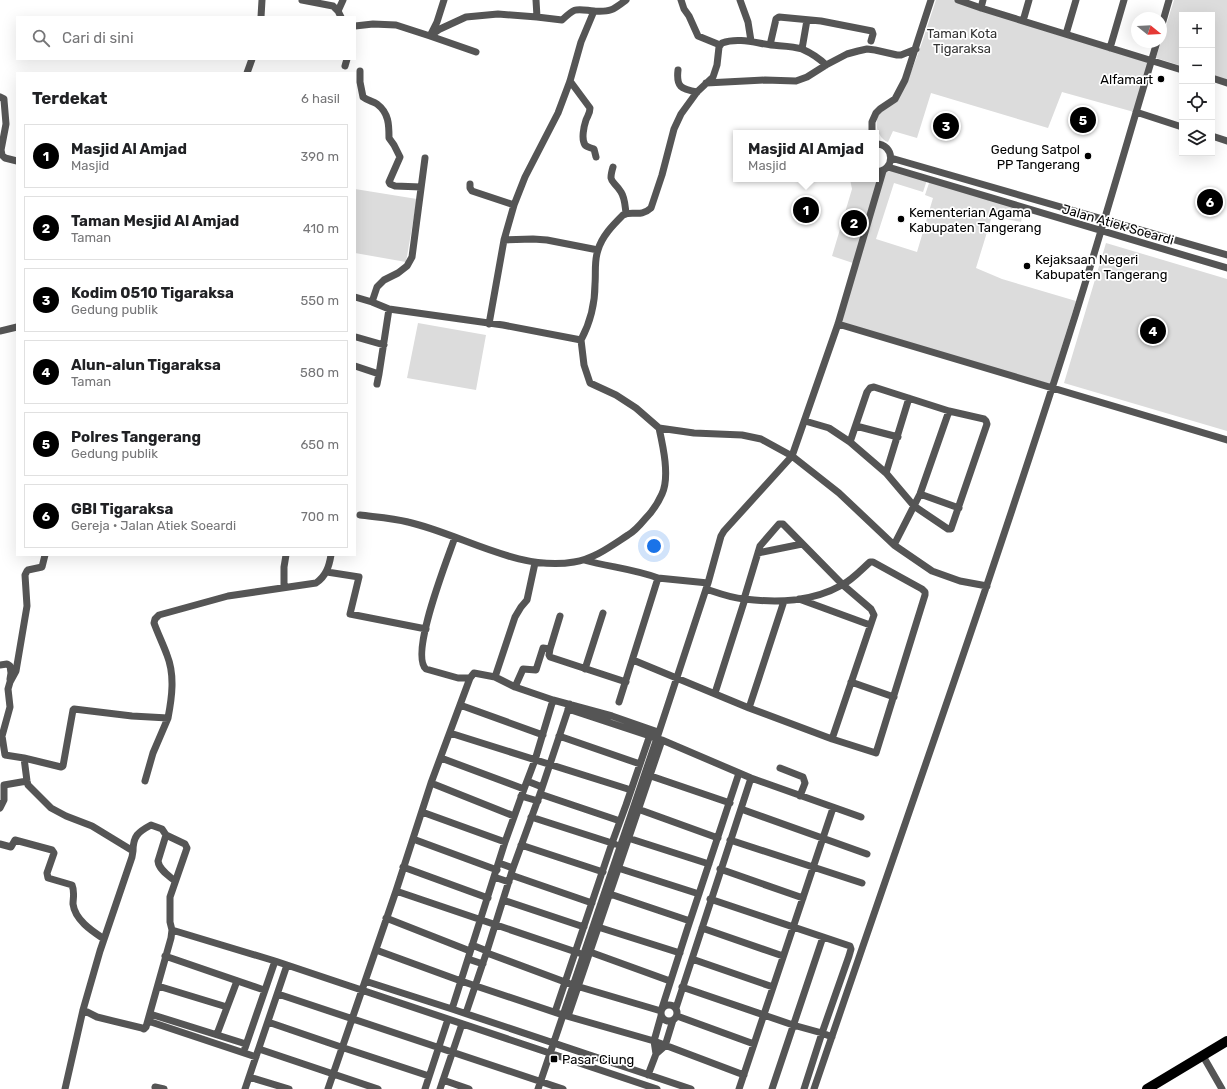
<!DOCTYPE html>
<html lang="id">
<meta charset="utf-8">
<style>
body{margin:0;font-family:Rubik,sans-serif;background:#f6f6f6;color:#202124}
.controls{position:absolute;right:12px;top:12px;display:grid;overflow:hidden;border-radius:0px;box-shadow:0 4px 16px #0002}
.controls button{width:36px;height:36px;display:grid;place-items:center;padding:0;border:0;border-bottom:1px solid #e0e0e0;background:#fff;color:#202124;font:20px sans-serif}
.compass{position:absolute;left:1131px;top:12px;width:36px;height:36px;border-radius:50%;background:#fff;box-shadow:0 4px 16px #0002;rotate:108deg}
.you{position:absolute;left:654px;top:546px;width:14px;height:14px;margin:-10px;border:3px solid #fff;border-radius:50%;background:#1a73e8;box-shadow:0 0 0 6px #1a73e833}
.badge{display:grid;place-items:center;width:26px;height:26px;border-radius:50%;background:#000;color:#fff;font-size:13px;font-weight:700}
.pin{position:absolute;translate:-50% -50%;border:2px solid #fff;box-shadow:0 1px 4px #0006}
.popup{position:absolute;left:733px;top:130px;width:146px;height:52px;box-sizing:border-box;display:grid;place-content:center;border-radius:0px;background:#fff;filter:drop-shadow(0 1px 3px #0005);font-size:13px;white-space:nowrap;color:#757577}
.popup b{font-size:15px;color:#202124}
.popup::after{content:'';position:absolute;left:50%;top:100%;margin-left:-8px;border:8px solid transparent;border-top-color:#fff}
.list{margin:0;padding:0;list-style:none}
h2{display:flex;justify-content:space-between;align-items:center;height:52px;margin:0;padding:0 16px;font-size:17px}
h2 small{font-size:13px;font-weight:400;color:#757577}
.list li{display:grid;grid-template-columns:26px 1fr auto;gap:12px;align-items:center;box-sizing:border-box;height:64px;margin:0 8px 8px;padding:0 8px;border:1px solid #e0e0e0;border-radius:0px}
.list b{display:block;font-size:15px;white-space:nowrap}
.list p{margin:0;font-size:13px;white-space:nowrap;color:#757577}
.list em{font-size:13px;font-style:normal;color:#757577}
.icon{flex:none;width:22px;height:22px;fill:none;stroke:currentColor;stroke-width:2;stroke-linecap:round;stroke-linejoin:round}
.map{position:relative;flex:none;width:1227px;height:1089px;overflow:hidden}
.search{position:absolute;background:#fff;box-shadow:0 4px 16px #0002;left:16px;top:16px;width:340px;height:44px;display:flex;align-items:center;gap:10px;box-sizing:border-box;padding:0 14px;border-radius:0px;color:#757577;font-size:15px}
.panel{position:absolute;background:#fff;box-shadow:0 4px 16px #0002;left:16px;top:72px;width:340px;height:484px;border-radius:0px}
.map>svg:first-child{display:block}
</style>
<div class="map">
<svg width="1227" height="1089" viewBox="0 0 1227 1089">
<rect width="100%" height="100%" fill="#fff"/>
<path fill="#dcdcdc" d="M936,0h17l197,60 -16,52 -72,-20 -14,36 -117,-35 -14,45 -24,-7 -5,11c-8,-3 -13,-14 -11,-23 3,-10 14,-12 20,-19 3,-3 5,-9 7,-13 14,-28 22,-58 32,-87z
M1174,0h53v80l-15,-5v-60h-30v51l-26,-8z
M889,169l38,11 -4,12 -29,-9 -18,56 41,13 16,-54 -8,-3 5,-15 94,30 -3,12 -29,-6 -16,52 26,11 74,22 -26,83 -211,-60 45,-152z
M850,179h24l3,4 -24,80 -21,-7 20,-67z
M355,189l62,10 -11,63 -51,-9z
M1106,243l121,36v152l-163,-48z
M418,323l68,12 -10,55 -69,-12z"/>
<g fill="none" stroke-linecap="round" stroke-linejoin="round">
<path stroke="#555" stroke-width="7" d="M302,0l31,6 5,5 3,6
M536,0l1,17
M681,0l3,9 5,7 9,20 22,9
M740,0l8,22 3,19
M958,0l23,8 201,62
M981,8l2,-8
M338,11l5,-11
M261,17l1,-17
M1023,21l6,-21
M355,26l18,-2 23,1 34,11 7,-14 7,-22
M1161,28l8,-28
M1066,34l10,-34
M770,45l6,-26 3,-2 42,4 51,10 1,3 -2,7
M1110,48l14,-48
M802,49l5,-29
M476,52l-46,-16 10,-7 26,-12 32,-3 39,3 25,3c14,-13 13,-11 32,-9
M345,66l2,-7
M678,70c-2,17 3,19 19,22
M360,71v11l3,15c5,4 10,4 14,7 12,9 12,21 12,34l5,7 6,12 -11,25 1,2 5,2 26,1
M247,73l5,-14
M1212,78l15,5
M570,81l20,27c0,5 -2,7 -4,12 -2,6 -5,19 -1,25 2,2 6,3 9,4l2,8
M706,83l59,-3 31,1 11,-4 19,-12 21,-11 11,-3 9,-2 8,1 22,5h4l15,-6
M0,97l4,2v1l2,24 -5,26 1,5 3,3 12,3
M1136,112l46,15
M872,133v-11l4,-9 4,-4 15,-10 10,-19 26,-80
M1212,136l15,5
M876,144c19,0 20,27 0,28
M891,158l336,97
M613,167c-5,17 0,12 8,25 4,6 4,14 5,21
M888,167l339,101
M470,184v4l2,3 42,14
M504,240l29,-1 14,1 51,10
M355,297l17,5 17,7 114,16 78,15c9,-17 14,-37 14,-56 1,-12 -1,-23 3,-34 4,-14 15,-25 25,-35 10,-5 17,3 28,-7l11,-33 12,-46 7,-15 16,-22 16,-15 4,-12 2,-18 3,-4c16,-6 34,0 49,2 10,1 22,1 31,4 9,4 17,9 24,16
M372,302l5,-15 7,-7 14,-7 9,-7 5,-9 13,-99
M489,324l15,-84 10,-35 11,-28 33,-64 12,-32 11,-39 13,-31c17,1 19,-1 32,-11
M838,324l389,116
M0,331l17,-4
M356,337l28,8
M581,340l3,25 6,18 26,12 20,13 23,20 35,5 48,2 19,4 31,17 47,37 55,52 38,26 28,10 27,5
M355,366l24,8 10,-65
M377,384l2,-10
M805,421l24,7 21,14 36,31 28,33 34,23h3l1,-3 35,-102 -1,-3 -2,-2 -35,-8 -75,-24 -4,1 -3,4 -17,50
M856,426l42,11
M886,473l23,-75
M920,494l39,14
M360,515c16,2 33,3 48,7 53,12 111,50 166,40 20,-3 37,-16 54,-27 7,-4 12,-10 17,-16 7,-7 13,-16 17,-25 8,-17 1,-48 -3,-66
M455,537c-7,21 -46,117 -29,132l32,9h12
M894,545l26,-51 29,-83
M758,553l44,-9
M45,555l-3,12 -14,3 -1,1 -2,4 2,31 -11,65 -6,11 -2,7 2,18 -8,29 3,19 19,3 3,23 1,4 23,23 15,8 26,10 41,25 -1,6 -32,94 -17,59 -18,79
M584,560c25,7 50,9 74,18
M327,572l32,5 -9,37 76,15
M284,587v-20l2,-12
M744,599l16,-53 19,-22h4l60,61 28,24 3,6 -42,124
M799,599l71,26
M560,616l-10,33 -1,6 1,2 76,25
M633,660l116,48 83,31 44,14 49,-158v-3l-3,-3 -49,-27h-3c-8,7 -18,18 -28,23 -30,17 -64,18 -98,14 -13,-1 -26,-6 -38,-10
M0,665l7,-1 3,2 1,7 -1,6
M585,669l18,-56
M495,677l20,-60 6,-10 6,-7 8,-37
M851,682l43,15
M515,687l8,-18 13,1 7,-22 7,1
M715,693l30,-94
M619,702l39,-124 50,5
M460,705l83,30
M749,708l35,-107
M568,709l94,31 89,38 110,39
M168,718c4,-21 7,-43 -1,-63 -4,-11 -9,-21 -13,-32l1,-4 4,-4 69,-19 88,-13c10,-7 13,-16 15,-28
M450,733l181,57
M559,736l81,28
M24,758l37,9 2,-1 10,-56 1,-1 58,7 36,2 -15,35 -8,28
M441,758l83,31
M780,768l23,9 2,6 -5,13
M645,774l85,29
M527,781l15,6
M431,783l83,33
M540,794l80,27
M521,796l17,5
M0,808l4,-8v-15l23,-4
M635,808l83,30
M741,809l126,45
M422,812l83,30
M531,817l84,27
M166,835l19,9 2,4 -17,49v25l2,8
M628,838l81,26
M413,839l84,31
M730,840l132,43
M0,844l11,3 4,-7 37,10 2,3 -7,20 1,5 24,7c3,7 1,13 1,19 2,16 19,27 31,35
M521,845l82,27
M133,851c0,-15 5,-19 18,-26l11,4 4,6 -8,26c1,9 11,15 17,20
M499,863l14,5
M403,867l85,31
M618,868l81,26
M720,869l83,29
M511,875l81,28
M494,877l15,5
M396,891l183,62
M607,893l83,28
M710,899l140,47 1,3 -2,7 -27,77 10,4
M503,900l81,27
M386,918l84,33
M598,927l82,26
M702,928l81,28
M472,945l15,6
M376,950l85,31 102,34 91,26 90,34
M590,952l80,29
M487,953l86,32 88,26
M165,956l99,34
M468,959l15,5
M692,959l81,28
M365,981l87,28 239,80
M158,986l69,21
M682,987l111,38 29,8 -18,56
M278,994l285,95
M661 1013a8 8 0 1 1 16 0a8 8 0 1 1-16 0Z
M662,1008l25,-78 52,-157
M676,1008l75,-230
M452,1009l53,-167 19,-53 11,-29 18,-60
M83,1010l14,7 45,11 2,1 2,-2 25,-89 1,-8 103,31 382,128
M555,1012l57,-169 14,-38 25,-73
M466,1013l21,-62 26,-83 27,-74 30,-90
M150,1014l96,30
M568,1016l94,-276
M677,1016l77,28
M148,1021l108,36
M268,1022l73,25 88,29
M217,1034l20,-53
M245,1048l30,-87
M259,1049l119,40
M656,1054l9,-8 8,-26
M1203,1056l19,33
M648,1075l8,-21 -2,-13 7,-25
M249,1077l40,12
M443,1080l26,9
M155,1087l9,2
M245,1089l42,-124
M328,1089l68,-198 35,-108 39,-105 4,-5 21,4 20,10 38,13 59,16 46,16
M425,1089l23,-70
M440,1089l22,-65
M538,1089l119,-351 51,-155 13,-47 3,-5 68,-75 46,-132 45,-153
M739,1089l94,-281
M772,1089l51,-152
M814,1089c88,-259 180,-516 262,-776 28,-90 54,-181 81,-271"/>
<path stroke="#000" stroke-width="10" d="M1147,1089l80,-48"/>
</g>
<g fill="#000" stroke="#fff" stroke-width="1.5">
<circle cx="1161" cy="79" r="4"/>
<circle cx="1088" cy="156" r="4"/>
<circle cx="901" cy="219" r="4"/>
<circle cx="1027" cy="266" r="4"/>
<rect x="550" y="1055" width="8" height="8" rx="2"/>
</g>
<g text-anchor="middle" stroke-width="3.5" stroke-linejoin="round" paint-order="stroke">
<g font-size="13" fill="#333" stroke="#fff">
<text x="962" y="38">Taman Kota<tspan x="962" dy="15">Tigaraksa</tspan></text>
</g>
<g font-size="13" fill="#000" stroke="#fff" text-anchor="start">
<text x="1153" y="84" text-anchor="end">Alfamart</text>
<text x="1080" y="154" text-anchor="end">Gedung Satpol<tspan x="1080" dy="15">PP Tangerang</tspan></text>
<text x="909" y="217">Kementerian Agama<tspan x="909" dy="15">Kabupaten Tangerang</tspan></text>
<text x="1035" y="264">Kejaksaan Negeri<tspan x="1035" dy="15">Kabupaten Tangerang</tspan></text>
<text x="562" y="1064">Pasar Ciung</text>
</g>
<g font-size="13" fill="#000" stroke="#fff">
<text transform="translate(1118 224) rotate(16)" y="5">Jalan Atiek Soeardi</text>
</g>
</g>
</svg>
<div class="controls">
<button>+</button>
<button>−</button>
<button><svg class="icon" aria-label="locate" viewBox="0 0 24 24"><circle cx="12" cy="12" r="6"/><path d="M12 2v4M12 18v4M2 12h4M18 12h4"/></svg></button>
<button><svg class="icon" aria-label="layers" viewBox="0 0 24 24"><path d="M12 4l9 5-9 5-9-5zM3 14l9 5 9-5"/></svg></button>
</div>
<svg class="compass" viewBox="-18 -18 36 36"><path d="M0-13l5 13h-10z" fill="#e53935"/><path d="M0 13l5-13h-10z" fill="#757577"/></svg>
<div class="you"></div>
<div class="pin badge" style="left:806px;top:210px">1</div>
<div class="popup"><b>Masjid Al Amjad</b>Masjid</div>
<div class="pin badge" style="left:854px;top:223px">2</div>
<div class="pin badge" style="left:946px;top:126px">3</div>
<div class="pin badge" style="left:1153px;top:331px">4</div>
<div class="pin badge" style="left:1083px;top:120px">5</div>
<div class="pin badge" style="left:1210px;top:202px">6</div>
<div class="search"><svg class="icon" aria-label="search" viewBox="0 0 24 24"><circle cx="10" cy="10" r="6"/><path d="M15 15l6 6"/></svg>Cari di sini</div>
<section class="panel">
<h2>Terdekat<small>6 hasil</small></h2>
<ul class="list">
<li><span class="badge">1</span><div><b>Masjid Al Amjad</b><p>Masjid</p></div><em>390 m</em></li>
<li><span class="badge">2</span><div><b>Taman Mesjid Al Amjad</b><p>Taman</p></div><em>410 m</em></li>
<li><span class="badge">3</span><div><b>Kodim 0510 Tigaraksa</b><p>Gedung publik</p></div><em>550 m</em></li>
<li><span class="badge">4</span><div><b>Alun-alun Tigaraksa</b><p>Taman</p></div><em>580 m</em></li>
<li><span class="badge">5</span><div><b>Polres Tangerang</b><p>Gedung publik</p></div><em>650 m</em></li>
<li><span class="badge">6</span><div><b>GBI Tigaraksa</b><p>Gereja · Jalan Atiek Soeardi</p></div><em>700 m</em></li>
</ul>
</section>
</div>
